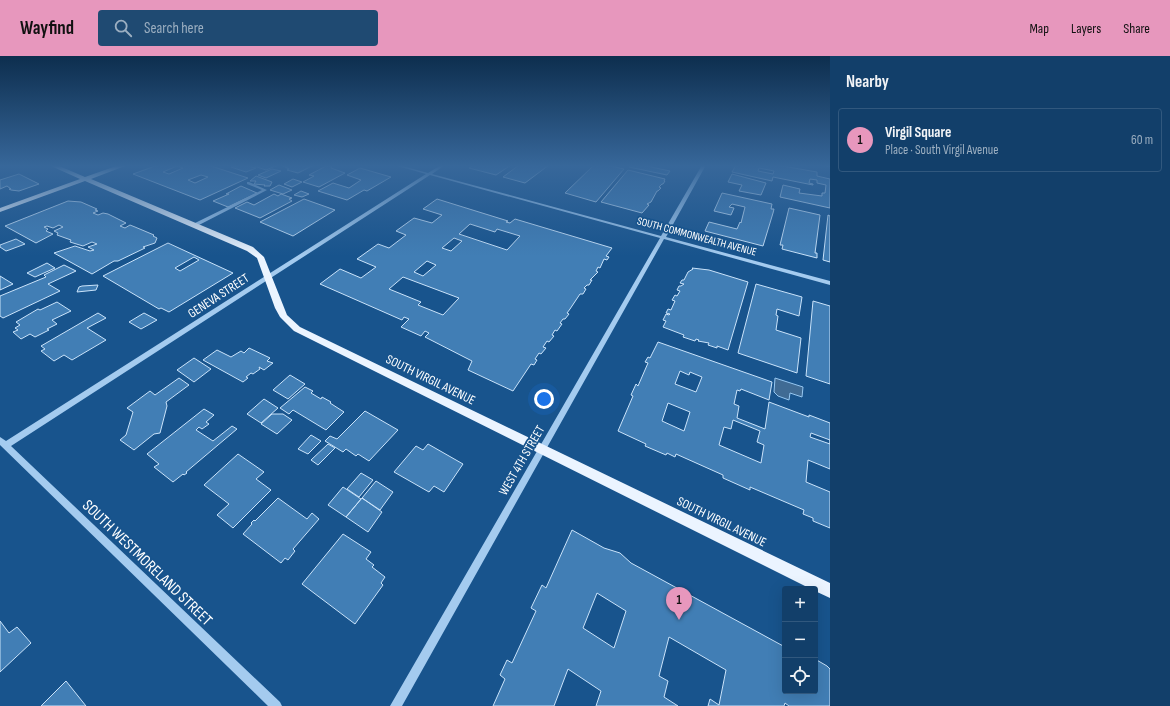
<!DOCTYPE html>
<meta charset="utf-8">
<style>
body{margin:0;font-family:"Sofia Sans Condensed",sans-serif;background:#1f4a72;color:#f1f3f6}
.controls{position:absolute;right:12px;bottom:12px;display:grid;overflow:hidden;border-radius:4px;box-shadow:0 4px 16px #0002}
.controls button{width:36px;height:36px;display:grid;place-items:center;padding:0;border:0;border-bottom:1px solid #31587e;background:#123f6a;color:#f1f3f6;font:20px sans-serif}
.you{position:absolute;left:544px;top:343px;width:14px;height:14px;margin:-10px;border:3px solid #fff;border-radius:50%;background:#1a73e8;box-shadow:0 0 0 6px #1a73e833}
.badge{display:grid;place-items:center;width:26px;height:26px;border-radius:50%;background:#e797bd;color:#111;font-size:13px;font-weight:700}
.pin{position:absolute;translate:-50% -33px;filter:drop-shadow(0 1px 2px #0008)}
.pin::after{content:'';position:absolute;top:21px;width:14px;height:12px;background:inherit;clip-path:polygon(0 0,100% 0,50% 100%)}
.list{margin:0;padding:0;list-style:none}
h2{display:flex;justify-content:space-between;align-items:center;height:52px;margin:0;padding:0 16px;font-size:17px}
h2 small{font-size:13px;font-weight:400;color:#9cafc1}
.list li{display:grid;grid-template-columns:26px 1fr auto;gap:12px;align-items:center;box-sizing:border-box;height:64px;margin:0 8px 8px;padding:0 8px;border:1px solid #31587e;border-radius:4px}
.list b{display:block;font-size:15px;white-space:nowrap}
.list p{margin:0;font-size:13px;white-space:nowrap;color:#9cafc1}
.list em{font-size:13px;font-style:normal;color:#9cafc1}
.icon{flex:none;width:22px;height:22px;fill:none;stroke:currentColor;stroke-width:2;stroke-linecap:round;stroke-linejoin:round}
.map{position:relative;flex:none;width:830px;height:650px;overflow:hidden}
header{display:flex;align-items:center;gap:24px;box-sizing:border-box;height:56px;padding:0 20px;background:#e797bd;color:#111}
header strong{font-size:19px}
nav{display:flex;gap:22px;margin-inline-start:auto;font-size:14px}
.search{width:280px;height:36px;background:#1f4a72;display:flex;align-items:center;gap:10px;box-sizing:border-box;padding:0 14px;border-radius:4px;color:#9cafc1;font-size:15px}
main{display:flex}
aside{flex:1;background:#123f6a}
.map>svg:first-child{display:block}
</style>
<header>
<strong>Wayfind</strong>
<div class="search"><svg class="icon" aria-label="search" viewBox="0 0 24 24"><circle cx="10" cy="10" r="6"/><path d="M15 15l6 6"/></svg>Search here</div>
<nav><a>Map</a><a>Layers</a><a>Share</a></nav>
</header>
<main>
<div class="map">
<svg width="830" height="650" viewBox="0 0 830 650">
<rect width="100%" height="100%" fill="#18548d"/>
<path fill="#406b94" stroke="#96c7f1" d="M775,322l28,9 -1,10 -12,-4 -1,7 -11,-4 -4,-4z"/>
<path fill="#417eb5" stroke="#cae3fa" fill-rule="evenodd" d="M158,109h50l40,13 -48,22 -67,-26zM177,110l6,2 -14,6 -6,-2zM201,119l7,2 -13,6 -7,-3z
M238,109h6l12,3 -10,4 -15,-5z
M258,109h20l-12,5 -12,-4z
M286,109h28l-16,8 -11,-3 2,-1 -6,-3z
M474,109h37l-15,10 -27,-7z
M519,109h30l-24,18 -22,-6z
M594,109h12l18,4 -28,33 -31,-9z
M631,109h11l28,6 -3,4 -38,-8z
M736,109h41l40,7v4l13,3v29l-50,-11 3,-12 17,4 -1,4 23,3v-3h3l1,-8 -9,-2v-3l-7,-1 -1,4 4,1v1l-40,-8 -1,4 -40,-9zM759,112l15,3 -1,3 -15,-3z
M326,110l6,1 -1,1 14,5 -26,14 -16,-5 11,-6 -5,-1z
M360,112l31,9 -24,14 -3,-1 -17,10 -29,-9 15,-8 16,5 12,-8 -14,-5z
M272,113l9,2 -15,7 -8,-3z
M628,114l37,9 -1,2h1l-2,3h-1l-3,3 2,1 -3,3h-1l-6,11 -4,2 2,1 -7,8 -41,-11z
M19,118l20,10 -20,7 -8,-1 -2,-1h2l-4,-3 -7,3v-9z
M732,118l34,9 -5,12 -22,-4 3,-6 -14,-3z
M256,120l16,6 -2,4h-6l1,-1 -11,-1 2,-3h-6z
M293,123l9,3 -10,5 -8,-3z
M279,129l13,5 -9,4 -13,-4z
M241,130l16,7 -29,14 -15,-6 16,-7h-3z
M301,135l8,3 -7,3 -8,-2z
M722,137l50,11 -1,5h3l-1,4 -10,33 -58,-15 4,-9 28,7 3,-7 1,1 4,-16 -13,-3 -3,3 5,1 -3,7 -17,-4z
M274,138l4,2 3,-2 11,4 -3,1 3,2 -32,17 -25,-10 12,-6 7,3z
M304,143l31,11 -42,26 -33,-14z
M437,143l71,22 -2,1 4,1 5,-4 97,29 -6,8 3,1 -2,3 -3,-1 -4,9 -2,-1 -2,4 2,1 -8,8h2l-3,5h-2l-3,3 2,1 -3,5h-3l-10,15 -3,4 2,1 -4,5h-2l-3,4 2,1 -5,7 -2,-1 -3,5 2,1 -5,6 -2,-1 -4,6 3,1 -5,6 -2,-1 -4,6 2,1 -3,5 -3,-1 -18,27 -45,-21 4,-9 -47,-24 4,-4 -4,-2 -4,5 -20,-9 8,-8 -5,-2 -2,3 -82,-36 20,-15 21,9 15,-11 -19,-8 21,-15 11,4 17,-13 -10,-4 18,-13 18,5 10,-8 -19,-6zM470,168l25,8 2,-3 23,7 -13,14 -48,-16zM454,182l8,3 -11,10 -9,-3zM427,205l9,4 -13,11 -9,-4zM403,221l56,21 -16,17 -25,-10 3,-3 -32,-13z
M68,145l13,1 16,7 -2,1 3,1 -5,2 5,2 5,-2 5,1 18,9 -6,3 5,2 5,-3 5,2 19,8 -1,1 4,2 -2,5 -12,4 2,1 -27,13h-4l-22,13 -38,-21 21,-7 15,5 4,-1 -6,-3 9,-3 -5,-2 -9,4 -13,-4 1,-2 -14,-5 1,-2 -4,-2 9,-4 -4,-2 -6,3 -6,-2 -3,1 4,2 -2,2 7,3 -17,9 -31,-17z
M789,152l31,7 -5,38h2v5l-35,-9 1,-4h-3z
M828,159l2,1v46l-7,-2z
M16,183l9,5 -16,6 -3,1 -6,-4v-2z
M168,187l65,30 -64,39 -8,-4 -2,1 -56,-33zM194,201l5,3 -19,11 -5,-3z
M47,207l8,5 -20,9 -8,-4z
M64,209l12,6 -28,13 12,7 -57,27 -3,-2v-20l46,-19 -2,-2z
M692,212l17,2 39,12 -20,68 -11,-4v2l-9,-3 1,-2 -11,-2 1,-1 -3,-1 -1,2 -12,-4 1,-2 -21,-8 3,-6 -3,-1 3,-6 3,1 1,-1 -4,-1 2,-4 3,1 4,-9 -3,-1 3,-5 2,1 3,-5 -3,-1 2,-4h2l3,-2 -4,-1 2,-3h2l4,-8 5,-3z
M0,220l13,8 -13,6z
M756,228l46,13 -3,19 -22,-7 -1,6 2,1 -2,14 25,8 -4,35 -59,-20z
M98,229l-2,5 -19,2 2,-5 3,-1z
M813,245l17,5v78l-24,-8z
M57,246l14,9 -19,9 5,4 -10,5 2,1 -14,7 -5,-3 -9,5 -8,-7 5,-2 -3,-2 5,-3 -4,-3 22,-13 2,1z
M98,257l8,5 -19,10 19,12 -34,20 -8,-5 -10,6 -13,-10 4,-2 -4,-3z
M144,257l13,7 -16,9 -12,-7z
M658,286l114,40 -3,18 -28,-11 -1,2 -3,-1 -3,14 5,2 -2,12 28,11 4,-27 40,15v-2l21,8v46l-22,-9 -2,22 24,10v36l-17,-7v-3l-10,-4 1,-4 -54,-23v3l-27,-12v-3l-47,-21 -1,3 -8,-4 -1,2 -21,-9 1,-2 -28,-13 15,-35 -2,-1 5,-11 2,2 10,-23 -3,-1 3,-5 2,1zM680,315l9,4 1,-3 12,5 -6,15 -21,-8zM668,347l22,9 -6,19 -22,-10zM733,364l27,11 -3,11 7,3 -3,18 -42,-18 5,-18 7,2zM811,377l19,7v4l-20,-7z
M249,292l21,10 -3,3 6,2 -9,7 -5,-3 1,2 -7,5 -2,-1 -5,4 2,1 -5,4 -40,-22 14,-10 14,7 10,-6 3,2z
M194,302l17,11 -17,13 -17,-12z
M290,319l15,9 -17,15 -15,-9z
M179,322l10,7 -23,17 1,4 -7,27 -6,1 -20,16 -14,-10 6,-5 7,-23 -6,-4 23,-17 5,4z
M305,331l8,4 -2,2 10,6 1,-2 9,5 -1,1 14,9 -18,18 -33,-20 -4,4 -9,-6z
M264,343l14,9 -17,15 -14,-9z
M204,353l10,6 -8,7 3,2 -7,5 -3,-2 -3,3 17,11 19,-15 5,3 -51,43 1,1 -3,2 -1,-1 -10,8 -19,-15 5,-3 -12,-10z
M365,355l33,19 -29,31 -11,-7 -2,2 -10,-7 -3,3 -18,-11 5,-5 7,3z
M272,358h11l9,6 -15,14 -16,-10z
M311,379l10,6 -13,13 -10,-5z
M328,388l7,4 -17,17 -7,-5z
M428,388l35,20 -19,28 -10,-6 -5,6 -35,-20 22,-26 7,4z
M238,398l26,18 -8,7 15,11 -38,38 -16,-13 12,-11 -25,-19z
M361,417l12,7 -14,17 -12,-8z
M376,425l17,11 -13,18 -18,-12z
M343,431l18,12 -15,18 -18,-12z
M278,442l29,21 5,-6 7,6 -26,30 2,2 -7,9 -3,-2 -4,5 -38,-29 9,-10 -1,-1 3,-3 1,1z
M362,442l20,14 -14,20 -22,-15z
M572,474l32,18 16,5 11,10 154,84v44h30v-32l12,7 3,3v37h-41l-4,-3 -1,3h-76l2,-7 9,6 7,-35 -57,-33 -10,39 9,5 -4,16 14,9h-82l5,-15 -33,-22 -14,37h-61l12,-27 -5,-4 7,-15 5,3 24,-52 -5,-3 11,-23 4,3zM597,537l29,18 -12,37 -31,-20z
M343,478l28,18 -5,7 8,6 -2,2 13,10 -4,6 2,2 -28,39 -53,-40z
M0,565l9,12 8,-6 14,16 -31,29z
M66,625l20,25h-45z"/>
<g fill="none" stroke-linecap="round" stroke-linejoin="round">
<path fill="#a4cbef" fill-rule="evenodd" d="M394,109h5l29,8 13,-8h4l-13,9 229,62 41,-71h4l-40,72 164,44v4l-166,-46 -262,467h-12l270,-468 -230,-63 -419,271 269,256 2,4h-14l-268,-261v-8l6,4 420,-267z
M822,109h8v2l-7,-1z
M247,126h2l18,8 -70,36h-4v-2l69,-34 -15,-6z"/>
<path fill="#ebf4ff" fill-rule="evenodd" d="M51,109h6l28,12 34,-12h6v1l-34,13 162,68 11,10 23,58 13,12 530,256v15l-15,-7v-2h-4l-517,-258 -14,-14 -5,-9 -18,-50 -10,-7 -162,-70 -85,31v-4l80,-29 -29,-13z"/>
</g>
<linearGradient id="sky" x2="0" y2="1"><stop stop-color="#0d2e4e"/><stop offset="0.55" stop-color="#37679a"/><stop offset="1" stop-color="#37679a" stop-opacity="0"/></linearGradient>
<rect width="830" height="200" fill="url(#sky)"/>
<g text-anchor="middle" stroke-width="3.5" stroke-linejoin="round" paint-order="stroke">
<g font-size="11" fill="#fff" stroke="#18548d">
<text transform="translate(697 180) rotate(15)" y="4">SOUTH COMMONWEALTH AVENUE</text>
</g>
<g font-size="13" fill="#fff" stroke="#18548d">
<text transform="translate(218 239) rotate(-33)" y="5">GENEVA STREET</text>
<text transform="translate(431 323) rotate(26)" y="5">SOUTH VIRGIL AVENUE</text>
<text transform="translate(521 404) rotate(-60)" y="5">WEST 4TH STREET</text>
<text transform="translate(722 465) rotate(26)" y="5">SOUTH VIRGIL AVENUE</text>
</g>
<g font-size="16" fill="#fff" stroke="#18548d">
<text transform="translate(148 506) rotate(44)" y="6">SOUTH WESTMORELAND STREET</text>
</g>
</g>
</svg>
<div class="controls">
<button>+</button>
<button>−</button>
<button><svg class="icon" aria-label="locate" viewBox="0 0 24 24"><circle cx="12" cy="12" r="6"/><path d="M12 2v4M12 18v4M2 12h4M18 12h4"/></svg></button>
</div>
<div class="you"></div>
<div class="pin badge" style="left:679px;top:564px">1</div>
</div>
<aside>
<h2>Nearby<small></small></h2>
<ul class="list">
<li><span class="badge">1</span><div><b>Virgil Square</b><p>Place · South Virgil Avenue</p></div><em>60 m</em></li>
</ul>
</aside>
</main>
